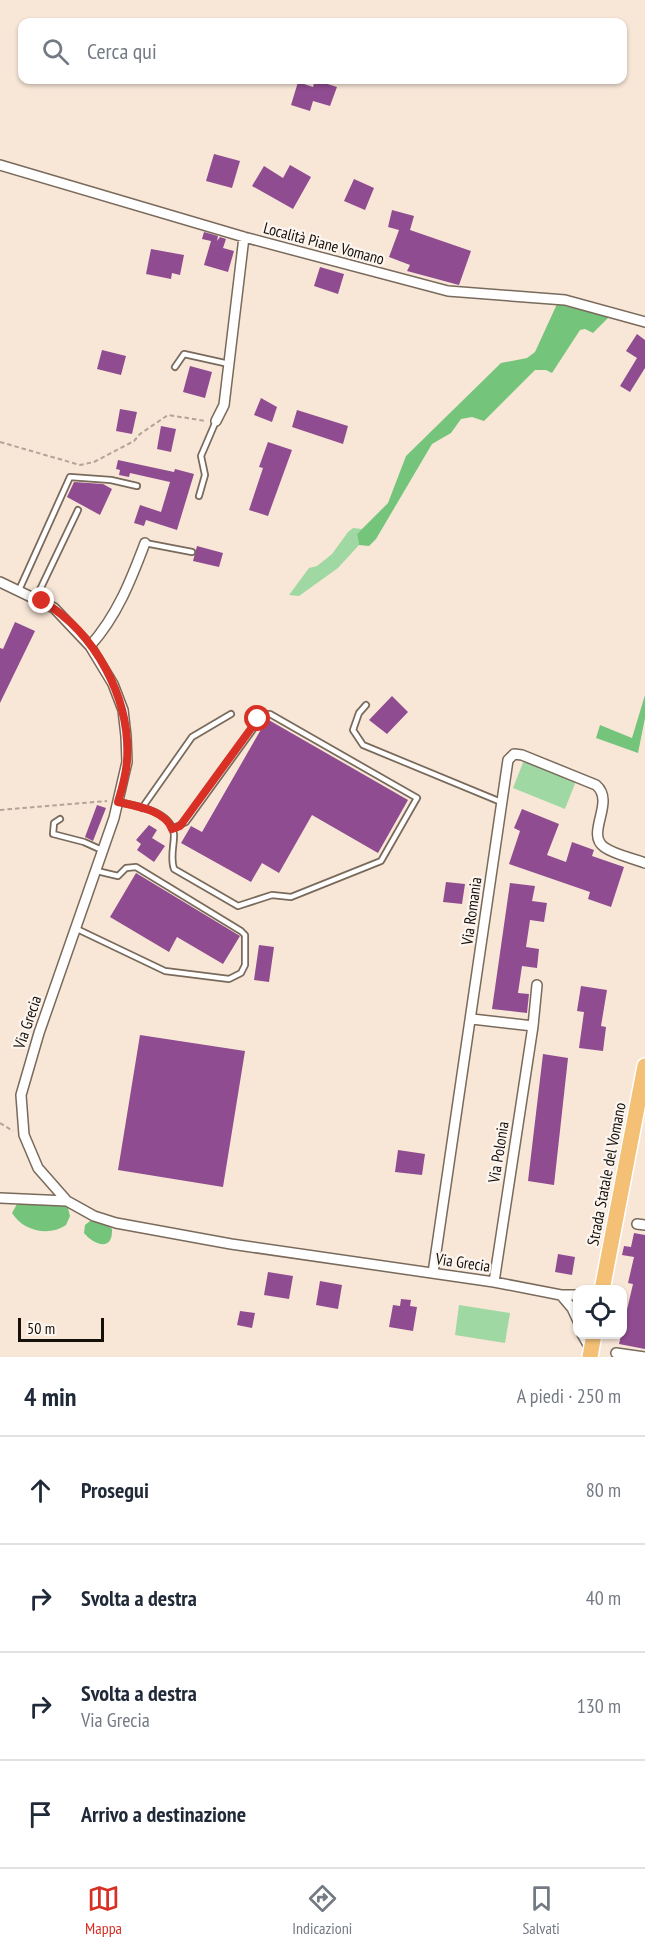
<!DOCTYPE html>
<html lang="it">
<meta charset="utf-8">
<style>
body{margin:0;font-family:"PT Sans Narrow",sans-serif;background:#f6f6f7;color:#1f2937}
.controls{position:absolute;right:18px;bottom:18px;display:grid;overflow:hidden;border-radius:12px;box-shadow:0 2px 4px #0004}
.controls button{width:54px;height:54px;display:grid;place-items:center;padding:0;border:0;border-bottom:2px solid #e0e1e3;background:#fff;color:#1f2937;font:30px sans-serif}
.scale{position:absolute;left:18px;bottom:15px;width:86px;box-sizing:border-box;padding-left:6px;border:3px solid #16100a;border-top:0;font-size:16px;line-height:21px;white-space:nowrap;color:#16100a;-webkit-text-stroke:4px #fdf6f0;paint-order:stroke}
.stop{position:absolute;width:18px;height:18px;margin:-14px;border:4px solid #d93025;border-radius:50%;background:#fff}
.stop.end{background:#d93025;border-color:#fff;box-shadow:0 2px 6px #0008}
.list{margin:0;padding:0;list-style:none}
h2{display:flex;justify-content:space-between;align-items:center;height:78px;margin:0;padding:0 24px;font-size:26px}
h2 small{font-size:20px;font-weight:400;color:#747a83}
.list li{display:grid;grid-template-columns:39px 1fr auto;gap:18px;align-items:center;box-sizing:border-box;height:108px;padding:0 24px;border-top:2px solid #e0e1e3}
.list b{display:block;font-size:22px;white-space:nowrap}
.list p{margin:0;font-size:20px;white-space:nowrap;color:#747a83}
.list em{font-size:20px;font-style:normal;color:#747a83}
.icon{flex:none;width:33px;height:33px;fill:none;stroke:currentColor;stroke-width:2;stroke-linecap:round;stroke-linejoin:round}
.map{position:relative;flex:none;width:645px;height:1357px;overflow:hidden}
.search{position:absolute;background:#fff;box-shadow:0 2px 4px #0004;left:18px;right:18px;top:18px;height:66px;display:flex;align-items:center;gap:15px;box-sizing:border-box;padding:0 21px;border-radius:12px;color:#747a83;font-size:22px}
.sheet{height:510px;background:#fff}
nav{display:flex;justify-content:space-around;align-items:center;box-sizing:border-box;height:84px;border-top:2px solid #e0e1e3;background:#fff;font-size:16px;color:#747a83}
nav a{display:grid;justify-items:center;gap:3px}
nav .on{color:#d93025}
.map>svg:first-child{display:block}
</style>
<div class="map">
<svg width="645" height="1357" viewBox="0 0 645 1357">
<rect width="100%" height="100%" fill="#f8e7d7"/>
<path fill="#a0d8a3" d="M353,528l9,1 -5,5 2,11 -21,23 -39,28 -10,-1 20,-27 8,-2 15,-12 16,-22z
M524,760l52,21 -11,28 -52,-21z
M459,1305l51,8 -5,30 -50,-8z"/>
<path fill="#75c47c" d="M557,304l52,13 -16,16 -8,-4 -5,1 -28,43 -6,-3h-11l-51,51 -12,-4 -11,2 -10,14 -19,11 -56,95 -7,7 -10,-1 -2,-11 31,-31 18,-47 95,-93 26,-5 8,-6z
M645,695v23l-7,35 -42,-15 4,-13 32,13z
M25,1203l38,2 5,3 2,8 -4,9c-17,12 -43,6 -54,-12l5,-9z
M90,1221l16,3 6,5c1,23 -18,16 -28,4l1,-8z"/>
<path fill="#8f4c90" d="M315,80l22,7 -7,19 -17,-5 -3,10 -19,-6 7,-23 15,5z
M214,154l26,7 -8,27 -26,-7z
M290,165l21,12 -18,32 -41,-23 12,-20 19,12z
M354,179l20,9 -9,22 -21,-9z
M392,210l22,6 -4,14 61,21 -12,34 -52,-14 3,-6 -21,-8 10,-27 -11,-3z
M204,232l14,4 -1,5 3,-4 6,2 -3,9 11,3 -6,21 -24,-7 7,-24 -9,-2z
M151,249l33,6 -4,20 -8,-2 -1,6 -25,-5z
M320,267l24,7 -6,20 -24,-8z
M637,334l8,6v28l-15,24 -10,-6 17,-28 -11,-7z
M102,350l24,6 -5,19 -24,-6z
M190,366l22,6 -7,26 -22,-6z
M261,398l16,9 -5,15 -18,-7z
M120,409l17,3 -5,22 -16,-3z
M297,410l51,16 -5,18 -51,-17z
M161,426l15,3 -5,23 -14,-3z
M268,442l24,8 -24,66 -19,-6 14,-42 -4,-1z
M118,460l56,12 1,-3 19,5 -17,56 -31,-10 -2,6 -10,-3 6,-18 21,7 9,-30 -40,-9 -1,4 -10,-2 1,-5 -4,-1z
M74,482l29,2 9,5 -12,26 -33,-18z
M197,546l26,7 -4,14 -26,-6z
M15,622l20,9 -35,72v-55l3,1z
M392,696l16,16 -21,22 -18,-14z
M267,719l141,81 -30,53 -66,-38 -33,58 -17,-10 -11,19 -70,-39 10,-17 11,6z
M97,805l9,3 -13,33 -8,-4z
M522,809l37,15 -12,31 19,7 6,-20 22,8 -2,6 32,11 -13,40 -23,-8 2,-7 -81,-28 11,-33 -6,-3z
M149,825l8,5 -5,8 13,8 -11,16 -17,-12 4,-6 -5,-4z
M136,873l104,63 -17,28 -46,-27 -8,15 -59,-35z
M446,882l19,2 -3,20 -19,-2z
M510,883l25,3 -3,15 15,2 -3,19 -14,-2 -4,27 13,2 -2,19 -15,-2 -4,27 11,1 -2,19 -35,-4z
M259,945l15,2 -5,35 -15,-2z
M581,986l26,4 -6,36 5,1 -3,24 -24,-3 5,-36 -7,-1z
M140,1035l105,16 -22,136 -105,-17z
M543,1054l25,4 -14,127 -26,-4z
M398,1150l27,4 -3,21 -27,-3z
M634,1233l11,2v114l-26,-5 14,-60 -5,-1 6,-26 -12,-2 2,-9 7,1z
M558,1254l17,3 -3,18 -17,-3z
M268,1272l25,4 -4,23 -25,-4z
M320,1281l22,4 -4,24 -22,-4z
M401,1299l10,1 -1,6 7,1 -4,24 -24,-4 4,-22 7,1z
M240,1311l15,2 -3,15 -15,-3z"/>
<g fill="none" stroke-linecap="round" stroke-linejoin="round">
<defs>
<path id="service" d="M175,367l9,-13 45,10
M199,496l6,-21 -4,-19 15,-35
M145,543l47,9
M19,590l51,-113 41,3 26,6
M36,598l42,-88
M366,705l-7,8 -6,17 10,15 138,57
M119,802c18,4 53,9 55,33 0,11 -4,23 0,34l64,37 34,-11 19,2 90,-36 36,-63 -147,-84h-6l-78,108 -14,7
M142,808l50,-71 39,-23
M60,819l-6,4 -1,11 31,8 20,9
M77,929l88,42 64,8 12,-6 4,-8v-30l-4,-4 -105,-64 -10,1 -8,8 -21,-5"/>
<path id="minor" d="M0,165l244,72 204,54 117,9 80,22
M216,421l8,-16 20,-168
M0,582l54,26 36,38 23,38 10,26 3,26 1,26 -13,56 -75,215 -18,62 3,40 14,33 29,33 27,15 22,7 115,21 263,38 67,13h17
M90,646c27,-30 41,-66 55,-103
M472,1019l61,7 -39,256
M533,1026l4,-41
M0,1198l67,3
M637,1224l8,1
M433,1273l75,-513 6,-6 8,1 74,30c20,17 -11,48 8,62 11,8 29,11 41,16
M561,1295l11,13 6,13
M582,1334l9,16
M616,1353l29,4"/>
<path id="primary" d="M602,1290l43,-224
M590,1357l4,-23"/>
</defs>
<use href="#service" stroke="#796a5b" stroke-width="8"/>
<use href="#minor" stroke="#796a5b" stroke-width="12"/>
<use href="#primary" stroke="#fff" stroke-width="18"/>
<path stroke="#b2a497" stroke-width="2" stroke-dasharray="4.5 3" stroke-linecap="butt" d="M0,442l80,23 14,-3 40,-21 6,-7 28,-19 38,6
M0,810l107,-9
M0,1123l13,8"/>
<use href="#service" stroke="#fff" stroke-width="4.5"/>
<use href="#minor" stroke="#fff" stroke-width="9"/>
<use href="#primary" stroke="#f3c076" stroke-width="15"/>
</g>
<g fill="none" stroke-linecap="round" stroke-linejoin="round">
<path stroke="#d93025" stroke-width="8" d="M42,601c54,32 89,98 85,160 -1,14 -5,28 -9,41 18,4 47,8 54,27l8,-3 78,-107"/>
</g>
<g text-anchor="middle" stroke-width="4.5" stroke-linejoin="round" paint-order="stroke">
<g font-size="16" fill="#16100a" stroke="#fdf6f0">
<text transform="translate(324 243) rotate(15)" y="6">Località Piane Vomano</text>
<text transform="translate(471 911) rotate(-82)" y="6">Via Romania</text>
<text transform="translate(27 1022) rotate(-71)" y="6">Via Grecia</text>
<text transform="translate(498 1152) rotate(-81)" y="6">Via Polonia</text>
<text transform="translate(606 1174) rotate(-79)" y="6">Strada Statale del Vomano</text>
<text transform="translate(463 1262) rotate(8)" y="6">Via Grecia</text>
</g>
</g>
</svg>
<div class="controls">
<button><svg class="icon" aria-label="locate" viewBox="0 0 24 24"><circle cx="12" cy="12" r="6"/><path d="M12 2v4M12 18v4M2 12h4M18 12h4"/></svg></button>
</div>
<div class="scale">50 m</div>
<div class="stop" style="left:258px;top:719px"></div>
<div class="stop end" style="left:42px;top:601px"></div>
<div class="search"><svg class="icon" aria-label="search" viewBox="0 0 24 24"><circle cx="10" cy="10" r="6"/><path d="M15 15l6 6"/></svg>Cerca qui</div>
</div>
<section class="sheet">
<h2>4 min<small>A piedi · 250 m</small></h2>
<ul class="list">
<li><svg class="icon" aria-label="ahead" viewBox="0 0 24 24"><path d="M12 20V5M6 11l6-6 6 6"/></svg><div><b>Prosegui</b></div><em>80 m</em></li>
<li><svg class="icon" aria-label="right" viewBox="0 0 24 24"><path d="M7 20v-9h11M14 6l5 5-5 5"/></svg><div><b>Svolta a destra</b></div><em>40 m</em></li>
<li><svg class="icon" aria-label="right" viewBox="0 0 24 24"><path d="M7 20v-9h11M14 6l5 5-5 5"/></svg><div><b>Svolta a destra</b><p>Via Grecia</p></div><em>130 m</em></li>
<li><svg class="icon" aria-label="arrive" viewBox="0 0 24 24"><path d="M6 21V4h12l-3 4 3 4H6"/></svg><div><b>Arrivo a destinazione</b></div></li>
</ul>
</section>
<nav>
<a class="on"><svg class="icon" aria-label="map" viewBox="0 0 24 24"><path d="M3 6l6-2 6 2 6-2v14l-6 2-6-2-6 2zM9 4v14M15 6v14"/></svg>Mappa</a>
<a><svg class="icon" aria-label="directions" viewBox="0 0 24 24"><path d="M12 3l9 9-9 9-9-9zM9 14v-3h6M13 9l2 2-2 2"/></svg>Indicazioni</a>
<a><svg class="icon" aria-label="saved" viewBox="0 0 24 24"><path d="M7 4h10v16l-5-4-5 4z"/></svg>Salvati</a>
</nav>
